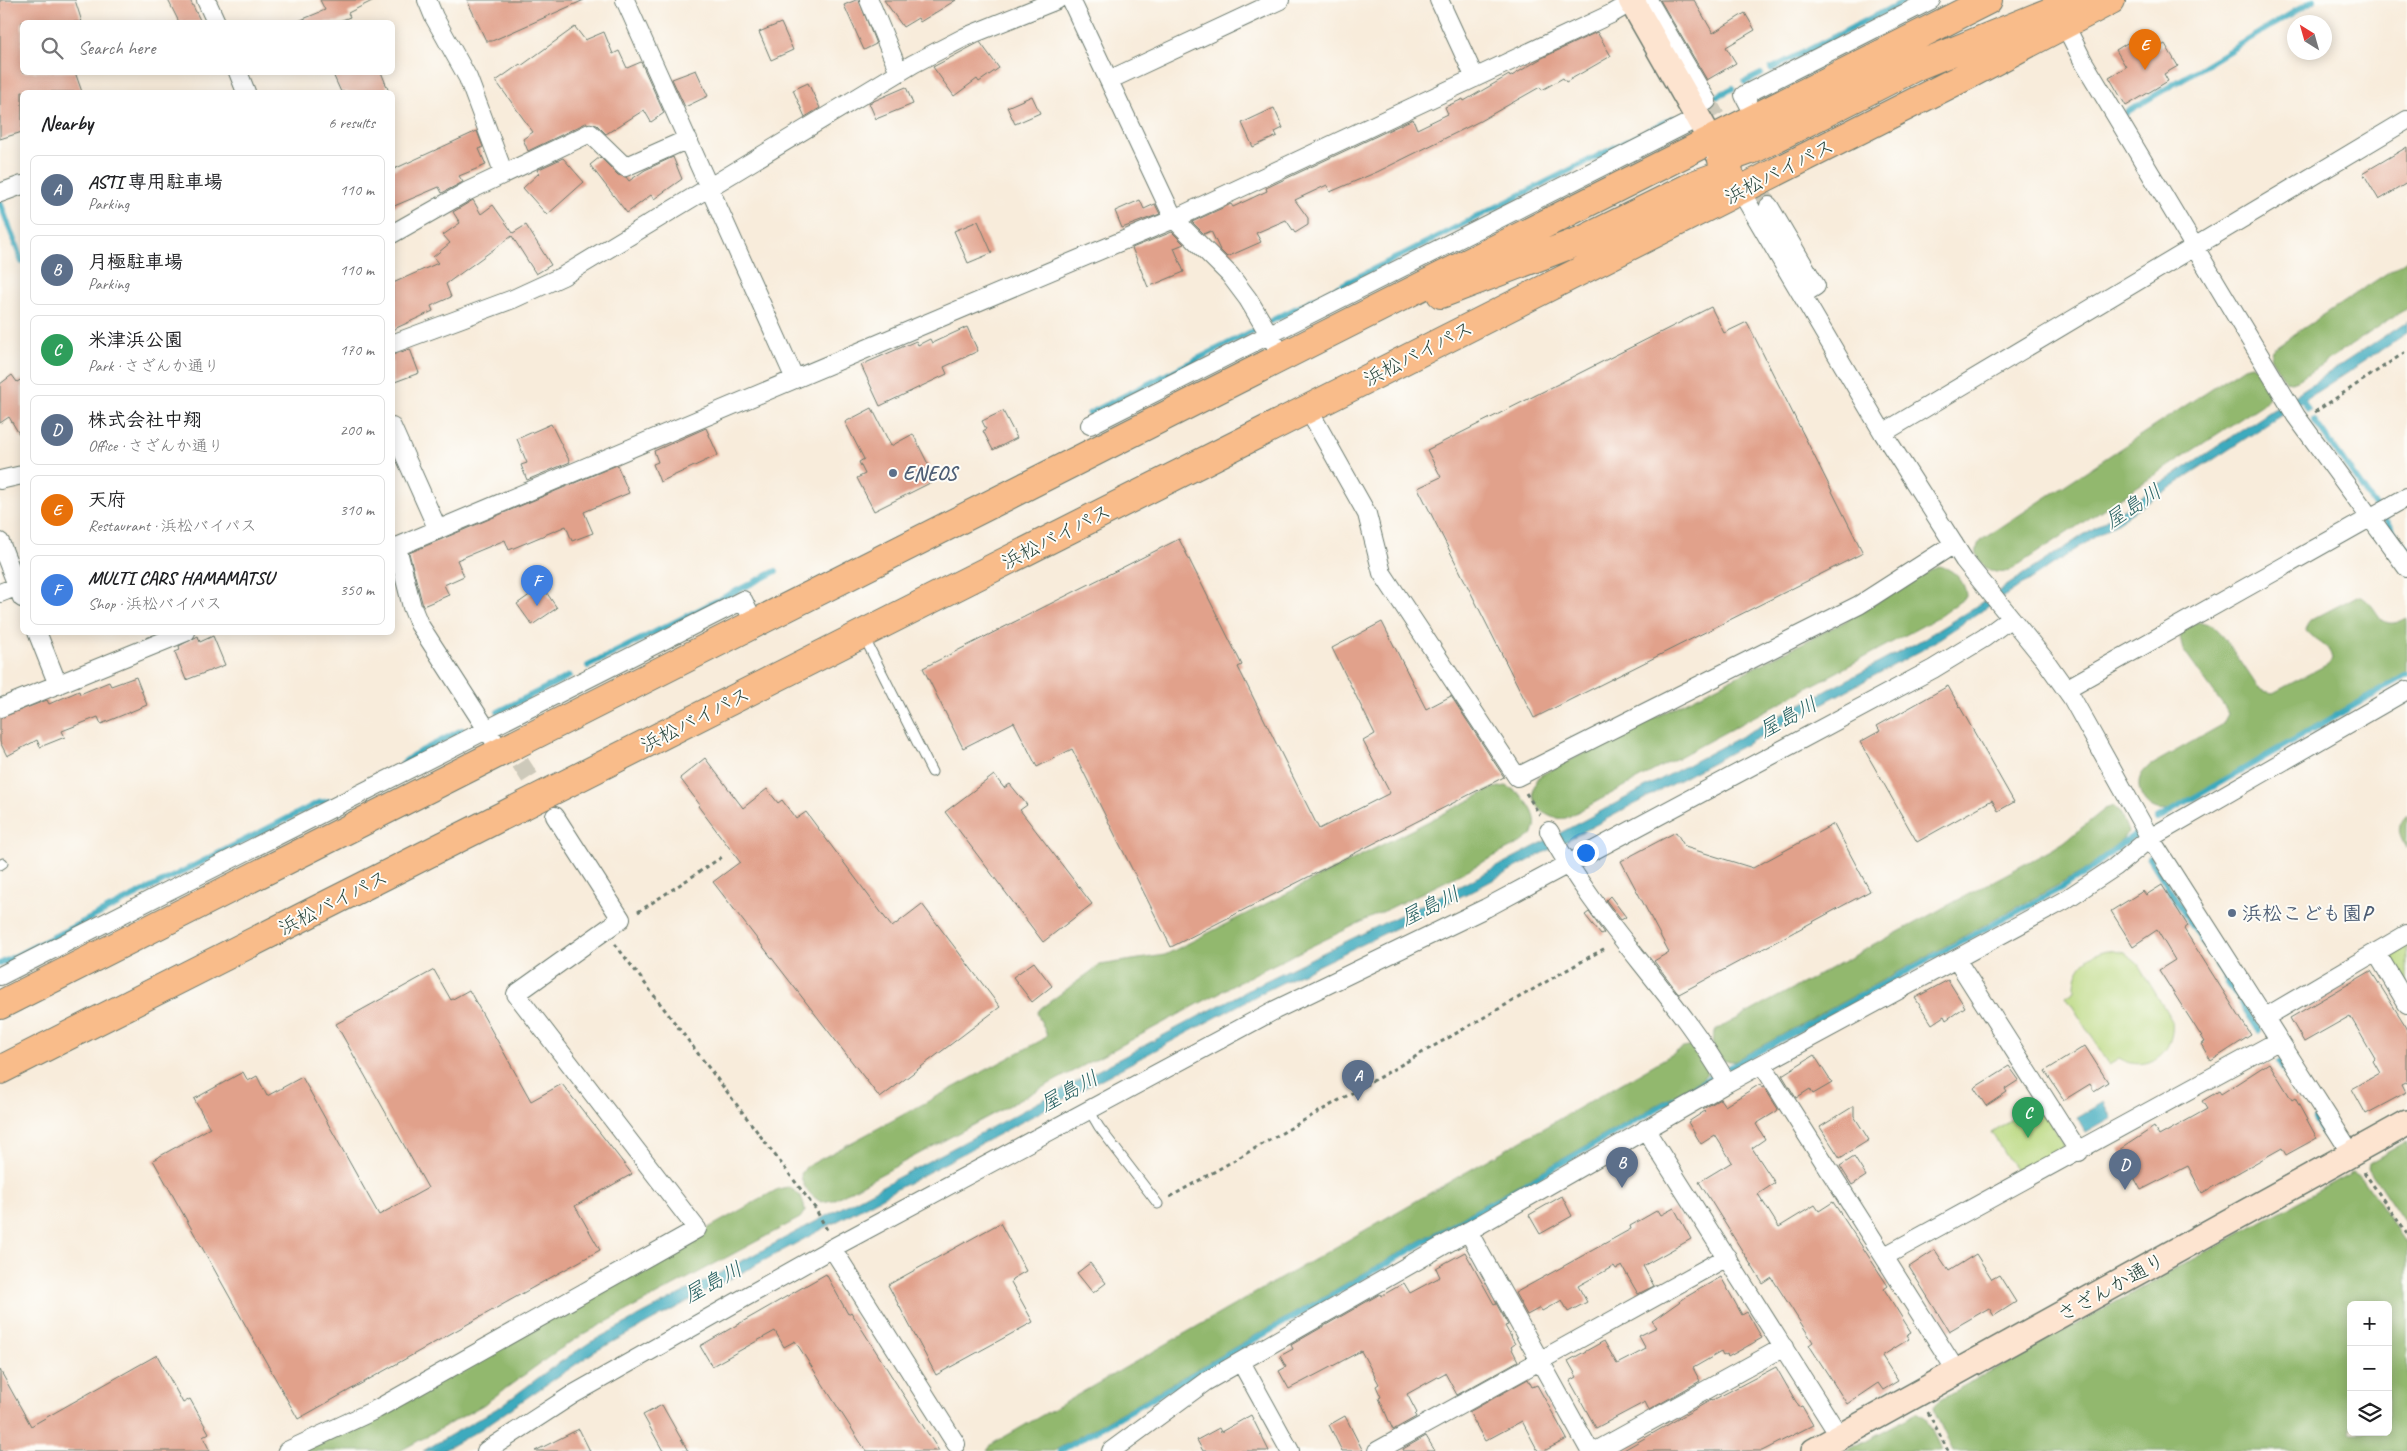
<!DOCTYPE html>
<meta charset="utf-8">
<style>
body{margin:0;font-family:Caveat,"Klee One",sans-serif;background:#f6f6f6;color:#202124}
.controls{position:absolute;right:15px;bottom:15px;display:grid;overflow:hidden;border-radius:8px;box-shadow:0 2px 12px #0003}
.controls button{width:45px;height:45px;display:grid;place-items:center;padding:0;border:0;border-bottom:1px solid #e0e0e0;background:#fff;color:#202124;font:25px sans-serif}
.compass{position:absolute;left:2287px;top:15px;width:45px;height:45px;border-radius:50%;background:#fff;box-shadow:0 2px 12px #0003;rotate:323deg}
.you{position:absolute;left:1585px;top:852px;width:18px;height:18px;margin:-12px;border:4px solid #fff;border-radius:50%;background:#1a73e8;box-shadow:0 0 0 8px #1a73e833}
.badge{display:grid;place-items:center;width:32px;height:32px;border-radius:50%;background:#0f766e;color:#fff;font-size:16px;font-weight:700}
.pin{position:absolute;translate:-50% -41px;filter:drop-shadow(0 1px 2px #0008)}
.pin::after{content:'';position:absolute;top:26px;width:18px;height:15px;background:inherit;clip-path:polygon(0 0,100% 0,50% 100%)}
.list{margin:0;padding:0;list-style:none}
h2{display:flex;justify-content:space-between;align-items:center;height:65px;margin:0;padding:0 20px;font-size:21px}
h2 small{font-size:16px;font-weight:400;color:#757577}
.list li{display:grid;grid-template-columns:32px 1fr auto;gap:15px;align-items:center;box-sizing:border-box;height:70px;margin:0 10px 10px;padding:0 10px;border:1px solid #e0e0e0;border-radius:8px}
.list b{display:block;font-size:19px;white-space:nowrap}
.list p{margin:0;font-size:16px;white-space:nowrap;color:#757577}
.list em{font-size:16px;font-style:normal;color:#757577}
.icon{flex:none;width:28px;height:28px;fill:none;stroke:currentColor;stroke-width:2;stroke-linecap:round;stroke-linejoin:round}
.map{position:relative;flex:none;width:2407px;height:1451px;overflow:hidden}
.search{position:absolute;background:#fff;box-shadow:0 2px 12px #0003;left:20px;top:20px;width:375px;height:55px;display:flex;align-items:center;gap:12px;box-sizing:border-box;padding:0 18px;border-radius:8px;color:#757577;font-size:19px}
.panel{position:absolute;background:#fff;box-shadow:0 2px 12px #0003;left:20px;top:90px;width:375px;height:545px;border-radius:8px}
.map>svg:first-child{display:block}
</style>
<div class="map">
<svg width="2407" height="1451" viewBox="0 0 2407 1451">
<rect width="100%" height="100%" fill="#fdfcf7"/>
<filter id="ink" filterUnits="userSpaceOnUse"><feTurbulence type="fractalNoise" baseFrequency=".02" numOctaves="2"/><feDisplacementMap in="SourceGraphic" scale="10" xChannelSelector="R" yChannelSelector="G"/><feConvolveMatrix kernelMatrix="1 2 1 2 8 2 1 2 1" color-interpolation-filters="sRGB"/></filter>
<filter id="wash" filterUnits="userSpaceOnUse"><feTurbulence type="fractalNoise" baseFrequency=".0096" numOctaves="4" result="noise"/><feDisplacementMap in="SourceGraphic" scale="20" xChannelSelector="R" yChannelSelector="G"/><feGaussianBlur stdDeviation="1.12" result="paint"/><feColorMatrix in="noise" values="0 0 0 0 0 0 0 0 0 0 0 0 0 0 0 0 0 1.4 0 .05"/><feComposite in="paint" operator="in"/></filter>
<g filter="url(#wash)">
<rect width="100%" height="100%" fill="#f8ecdb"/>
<path fill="#b9d87f" stroke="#6c8a5a" d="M2407,944v47l-17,-28 3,-10z
M2108,950l17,3 13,11 34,57c4,31 -25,54 -53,37l-10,6 -43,-68 9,-6c-1,-22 12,-36 33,-40z
M2038,1102l26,42 -2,8 -43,24 -28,-44z"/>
<path fill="#92b86e" stroke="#587a51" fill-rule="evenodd" d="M2407,260v48l-109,72 -7,2 -6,-1 -15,-24 2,-7 6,-5z
M2251,365c13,5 20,19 18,32l-6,7 -254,167c-18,7 -41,-12 -29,-30l264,-174z
M1939,566c15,3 27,16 27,31l-29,21 -371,200c-24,5 -44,-25 -25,-43l301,-152z
M2357,596c25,6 17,40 50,22v54l-239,138c-15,4 -30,-10 -29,-27 0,-7 5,-12 10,-17l73,-41 6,-11 -3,-6 -42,-58 -3,-12 3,-9c7,-4 14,-9 22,-6 16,4 42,49 52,63l7,5 9,2 55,-29 4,-5c-2,-15 -17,-17 -26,-28l1,-6 4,-5z
M1506,786c15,5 37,30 27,47 -1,3 -6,5 -9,8l-78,40 -190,92 -423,227 -12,2c-11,-7 -19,-15 -20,-28l5,-7 236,-127 5,-5 -10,-22 4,-5 59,-43 65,-10 329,-167z
M2113,806l7,6 8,20 -5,8 -41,32 -348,189h-9c-11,-9 -17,-19 -9,-31l335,-180 13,-8 41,-33z
M2407,815v34c-8,-13 -12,-22 0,-34z
M1693,1046c10,7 15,13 15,26l-6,7 -648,372h-67l5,-7 691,-396z
M2407,1141v85l-39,-58 1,-5z
M2352,1172l11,7 44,65v207h-454l-20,-42 2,-6 5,-4zM2351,1305h37v127h-37z
M788,1187c11,6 16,11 17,24l-5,7 -216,116 -27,17 -74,54 -83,46h-101l96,-47 383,-215z
M1917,1413l9,6 16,32h-96z"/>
<path fill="#3eaabe" stroke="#2e7479" d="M2407,321v12l-485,317 -446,239 -211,102 -671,361 -113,77 -39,22h-19l78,-45 49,-37 39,-26 672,-360 211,-103 446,-238 49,-30z
M2104,1102l8,16 -26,15 -9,-16z"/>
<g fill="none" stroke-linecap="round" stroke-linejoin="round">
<path stroke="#3eaabe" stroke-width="6" d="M1771,69l136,-69
M1745,82l16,-8
M1716,97l17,-9
M2127,112l187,-112
M0,202l22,60
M1271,321l402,-203
M2301,397l7,12
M1089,414l168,-85
M2314,420l62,87
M2383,517l24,33
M588,666l188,-95
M498,712l71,-36
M403,763l9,-7 50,-26
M2157,819l250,-144
M2149,857l110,174
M0,964l318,-161 12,-2
M2279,1062l15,23
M1726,1069l333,-180 25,-15 51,-40 1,3
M2315,1119l13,20
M1060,1451l655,-376"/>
</g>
<g id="blocks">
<path fill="#e1a18b" d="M0,0h75l7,22h-60v50h53l7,20h-60v40l-22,7z
M168,0h22l11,22h-22z
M320,0h54l-26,13 2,4 -13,5h-41l29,-12z
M467,0h117l-92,41h-6z
M856,0h3l17,44 -12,6 -20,-45z
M884,0h72l-36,22 -2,-4 -15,9z
M1660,0h34l19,33 32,-20 10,17 -29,17 10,16 -29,17z
M781,23l12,27 -22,10 -12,-28z
M575,27l10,13 19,-8 9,22 6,-3 8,17 14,-6 23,51 -13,9 -7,-12 -38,24 -9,-9 -11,-2 -58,28 -5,-12 10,-7 -37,-51 24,-17 1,2z
M1597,32l14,24 -45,26 -3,-4 -21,12 -2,-3 -60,34 -103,51 -47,20 -3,-7 -32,15 13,18v7l-13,8 -9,-13 -30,13 5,9 -34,15 -7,-7 -9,-19 -7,3 -12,-12 39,-18 2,3 34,-16 -1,-3 136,-64 11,-5 4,10 31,-15 -3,-7 18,-8 1,2 45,-26 1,2 32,-19z
M2140,35l10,17 15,-8 13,22 -14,8 4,7 -42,25 -17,-29 17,-10 -10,-17z
M980,42l19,26 -20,14 -2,-3 -23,17 -21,-29z
M696,70l12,26 -23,11 -13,-28z
M332,72h49l8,20h-48z
M808,83l12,25 -15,9 -12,-27z
M906,87l7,17 -37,15 -7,-16z
M1032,96l8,17 -25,11 -8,-17z
M1274,108l9,20 -8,4 2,4 -24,11 -11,-24z
M477,131l6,16 -4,2 7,16 -27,11 4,6 -21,11 -3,-6 -47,20v-37z
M2407,147v36l-28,17 -16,-27z
M600,157l18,18 8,2 3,4 16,-11 28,-13 9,22 -28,20 -3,-4 -24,18 -37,-48z
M563,158l21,24 -37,33 -24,-27 16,-15 -2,-3z
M473,200l8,14 12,-9 20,28 13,-8 25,40 -15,9 -24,-38 -66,48 5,13 -20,9 2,5 -41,19 1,-47 45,-20 -5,-6 17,-14 -7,-8 17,-12 -7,-11z
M1140,200l4,9 11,-5 5,10 -38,14 -7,-17z
M978,221l14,32 -24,10 -14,-32z
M1172,232l12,12 -10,4 10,24 -36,15 -16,-39z
M1711,307l13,26 23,-11 116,231 -329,165 -116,-230 23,-11 -14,-27z
M967,327l11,24 -34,16 3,7 -67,32 -19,-41 55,-24 2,4 12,-6 2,4z
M410,349l9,24 -27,10v-28z
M12,375l5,7 5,-3v60l-13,-22 -9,6v-39z
M872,408l19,38 22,-12 23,46 -62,31 -17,-33 8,-4 -6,-12 5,-3 -19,-37z
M1003,411l14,27 -24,12 -10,-19 3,-2 -4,-8z
M551,424l19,38 -43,18 -6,-15 6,-2 -10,-24z
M706,428l12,27 -58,27 -7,-18 5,-2 -4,-11z
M617,465l12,28 -45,19 9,21 -21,8 -6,-15 -57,24 -4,-10 -48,20 7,16 -20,9 5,10 -26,11 -14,-53z
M1179,539l63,126 -4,2 81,162 71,-36 -27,-52 12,-7 -43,-86 50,-26 44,87 25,-13 53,81 -333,170 -99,-198 -35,18 -23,-45 -51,26 -40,-80z
M542,586l15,22 -25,17 -15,-21z
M198,636l2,6 13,-6 12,29 -39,15 -11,-28 5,-2 -1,-4z
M136,677l11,28 -46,19 -3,-7 -36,14 3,6 -25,10 -3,-7 -30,16 -7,-14v-24l47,-18 2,4 30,-13 1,3 29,-12 2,4z
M1948,686l66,116 -16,9 -6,-11 -75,42 -57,-100 20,-11 -3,-5z
M705,758l38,50 24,-19 11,14 4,-3 14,19 10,-7 86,115 30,-23 78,103 -120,91 -167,-216 27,-20 -42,-56 2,-1 -20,-27z
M994,775l10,13 6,-4 17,21 -7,5 72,94 -49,38 -98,-130z
M1834,824l36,67 -191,103 -25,-33 15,-9 -48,-91 55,-29 9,15 68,21z
M2162,885l26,41 -4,3 67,106 -40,26 -10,-17 4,-2 -46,-72 16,-10 -18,-30 -24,16 -22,-35 32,-20 3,4z
M1610,896l16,21 -5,3 -15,-20z
M1589,912l15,21 -3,2 -16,-20z
M1034,962l18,24 -20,16 -19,-25z
M434,970l17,30 18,-10 62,111 31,-17 70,90 -57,32 25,44 -302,169 -145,-259 57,-32 -16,-29 49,-27 5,9 9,-5 10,20 35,-19 77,138 49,-27 -92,-164z
M2371,971l36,57v54l-6,3 4,8 -39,21 -14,-25 28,-16 -7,-12 2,-2 -25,-43 -46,26 -14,-24z
M1948,980l17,27 -19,13 -2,-4 -12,8 -17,-26z
M2085,1046l23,36 -14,9 -4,-7 -26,16 -19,-29z
M1814,1055l18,28 -19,11 -3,-5 -14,9 -14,-23z
M2269,1063l23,37 3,-2 22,40 -31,17 -4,-7 -80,45 -14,-27 -47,24 -22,-40 35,-23 5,9 48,-27 -5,-8 17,-10 2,3z
M2009,1066l10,14 -14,9 2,3 -21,14 -12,-18z
M1760,1084l2,4 2,-1 14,22 -1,2 -21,13 9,15 -13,9 23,35 -17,11 21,33 36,-22 4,6 14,-9 55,84 -4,3 27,43 -5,3 3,4 -27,17 16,25 -15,9 -5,-7 -31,21 -38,-59 4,-3 -41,-64 -9,6 -64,-102 33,-20 -17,-27 -14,9 -13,-22 17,-11 -2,-2 17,-10 5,7z
M1854,1106v10l15,24 -29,18 -20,-31z
M1854,1157l12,19 -14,9 -12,-19z
M1562,1196l10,20 -32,18 -11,-19z
M1674,1208l17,31 -48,27 11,20 -16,8 -16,-28 -6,3 -2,-3 -36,20 9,16 -19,10 -6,-12 -20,11 -2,-3 -13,7 -12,-22 116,-64 -1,-3 28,-16 3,5z
M1000,1223l26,48 -14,8 -1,3 22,40 -97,53 -48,-90z
M1935,1250l14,21 27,-17 16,25 7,-4 17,27 -22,14 -5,-8 -40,23 -40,-64z
M1465,1252l29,52 2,-1 12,22 -3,1 10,18 -4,3 7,14 -61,34 -12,-22 -38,21 10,19 -2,2 1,2 -23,13 -14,-32 2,-1 -5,-11 3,-2 -18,-33 -72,38 -10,-18 7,-4 -6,-11 13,-7 -2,-4 89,-51 1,2 23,-13 6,10 30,-16 -4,-9z
M1090,1263l16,20 -13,10 -16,-20z
M826,1274l22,40 3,-2 88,139h-73l-71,-110 -11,6 -9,-16 -63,35 -12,-20z
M1721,1277l21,38 5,-3 15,26 -34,19 -1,-3 -4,2 -2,-4 -28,16 7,13 -51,29 -4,-8 -49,26 -26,-47 7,-4 -9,-16 36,-20 13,23 29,-15 -7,-13 18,-9 -5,-6 34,-24z
M157,1355l26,48 7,-4 19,34 -6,4 7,14h-210v-81l31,56z
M1776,1367l23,40 3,-1 11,19 -51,26h-140l89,-51v1z
M1528,1379l4,8 5,-2 30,54 -23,12h-6l-16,-30 -37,20 -16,-29z
M662,1405l26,46h-25l-20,-36z
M1251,1415l18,36h-66l-6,-11 22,-12 2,4z
M1345,1416l18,35h-21l-13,-26z
M579,1429l11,22h-55z
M1426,1436l9,15h-31l-1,-2z"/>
</g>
</g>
<g filter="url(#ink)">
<use href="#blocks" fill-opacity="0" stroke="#6b7a6e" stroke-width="1"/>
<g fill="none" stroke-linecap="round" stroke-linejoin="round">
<path stroke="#cdc9ba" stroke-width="18" stroke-dasharray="18 9" stroke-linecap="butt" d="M1707,101l62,105
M491,717l55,86"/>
<defs>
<path id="lane" d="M864,637l68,135
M0,865l3,-2
M1089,1110l10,17 59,77"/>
<path id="street" d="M206,0l10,22
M427,0l7,17 34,61 36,96
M625,0l170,379
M869,0l30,72
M1071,0l103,219 56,56 18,24 27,45
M1439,0l36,78
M1648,0l59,101
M2065,25l18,36 213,355 111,152
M238,72l8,20
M1109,80l171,-80
M1756,118l-12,-23 187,-95
M1740,190l143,243 81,127 81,100 27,38 78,140 201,315
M0,193l22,-8
M1769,206l47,80 -14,9
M392,234l74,-42 124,-59 35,34 63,-28
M392,344l121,-45 50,-23 350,-212 52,-27 92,-37
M1308,409l59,105 15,59 135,204 342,-172 95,-61
M1090,425l608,-307
M392,427l46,103
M1883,433l524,-313
M0,480l22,-5
M0,542l22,56
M397,547l15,60 7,17 74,115
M392,549l782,-330 437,-205 24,-14
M0,593l18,-7
M37,632l21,53
M2066,689l341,-192
M0,708l186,-76
M1549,831c48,91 127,162 178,252
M2376,952l31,52
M1956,959l123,193
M0,976l743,-376 12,24
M2264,1018l143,-84
M1762,1064l195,308
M1645,1129l195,308
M1468,1231l122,220
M832,1248l124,196
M1885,1256l393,-215
M1241,1362l49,89
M287,1451l90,-42 320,-180 -181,-235 105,-75 -66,-103
M486,1451l86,-56 264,-149 439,-236 211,-102 447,-239 51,-31 27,-20
M1111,1451l94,-69 522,-299 338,-183 50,-33 35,-29 257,-148
M1377,1451l350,-194
M1596,1451l188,-104"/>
<path id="secondary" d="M1631,0l90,158
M1814,1451l593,-328"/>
<path id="highway" d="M1722,160l34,-12 161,-82 157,-64
M1441,294l144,-55 111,-55 33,-12
M0,1005l1988,-1005
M0,1070l1970,-996 141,-74"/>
</defs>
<use href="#lane" stroke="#6b7a6e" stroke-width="11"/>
<use href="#street" stroke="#6b7a6e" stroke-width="20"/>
<use href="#secondary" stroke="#6b7a6e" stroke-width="28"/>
<use href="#highway" stroke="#6b7a6e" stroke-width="30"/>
<path stroke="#6b7a6e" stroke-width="3" stroke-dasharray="4 4" stroke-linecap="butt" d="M2315,412l92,-61
M1526,793l14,22
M638,912l84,-55
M615,944l200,264 12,22
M2364,1172l43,62
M1170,1197l437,-250
M1928,1412l20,39"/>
<use href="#lane" stroke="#fff" stroke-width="9"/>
<use href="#street" stroke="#fff" stroke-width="18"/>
<use href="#secondary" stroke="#fde4d0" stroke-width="25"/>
<use href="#highway" stroke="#f9bc8a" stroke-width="28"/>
</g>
</g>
<g fill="#5c6f8a" stroke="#fdfcf7" stroke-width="2">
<circle cx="893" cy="473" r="5"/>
<circle cx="2232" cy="913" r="5"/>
</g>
<g text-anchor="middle" stroke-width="4" stroke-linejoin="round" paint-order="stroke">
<g font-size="20" fill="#1f3d34" stroke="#fdfcf7">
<text transform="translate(1779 171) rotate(-27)" y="7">浜松バイパス</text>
<text transform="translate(1418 353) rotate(-27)" y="7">浜松バイパス</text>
<text transform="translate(1056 536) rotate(-27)" y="7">浜松バイパス</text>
<text transform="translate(695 719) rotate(-27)" y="7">浜松バイパス</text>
<text transform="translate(333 902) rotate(-27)" y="7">浜松バイパス</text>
<text transform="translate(2111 1287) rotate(-29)" y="7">さざんか通り</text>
</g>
<g font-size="20" font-weight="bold" fill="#4e5e75" stroke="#fdfcf7" text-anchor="start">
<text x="903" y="480">ENEOS</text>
<text x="2242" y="920">浜松こども園P</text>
</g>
<g font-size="21" font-style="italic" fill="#2a6364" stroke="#fdfcf7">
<text transform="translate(2133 506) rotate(-33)" y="7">屋島川</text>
<text transform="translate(1788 717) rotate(-28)" y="7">屋島川</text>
<text transform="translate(1430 906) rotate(-26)" y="7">屋島川</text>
<text transform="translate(1069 1091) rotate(-28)" y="7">屋島川</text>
<text transform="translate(713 1282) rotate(-28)" y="7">屋島川</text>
</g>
</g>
</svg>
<div class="controls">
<button>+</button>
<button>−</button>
<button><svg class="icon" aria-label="layers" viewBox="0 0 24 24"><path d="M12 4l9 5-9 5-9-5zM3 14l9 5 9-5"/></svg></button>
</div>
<svg class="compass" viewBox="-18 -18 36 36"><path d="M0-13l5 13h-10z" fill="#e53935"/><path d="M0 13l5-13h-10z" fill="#757577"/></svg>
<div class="you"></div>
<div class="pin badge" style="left:1358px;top:1101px;background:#5c6f8a">A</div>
<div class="pin badge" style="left:1622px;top:1188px;background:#5c6f8a">B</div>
<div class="pin badge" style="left:2028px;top:1138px;background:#2e9e5b">C</div>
<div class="pin badge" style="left:2125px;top:1190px;background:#5c6f8a">D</div>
<div class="pin badge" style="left:2145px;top:70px;background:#e8710a">E</div>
<div class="pin badge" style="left:537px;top:606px;background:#3f7fe0">F</div>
<div class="search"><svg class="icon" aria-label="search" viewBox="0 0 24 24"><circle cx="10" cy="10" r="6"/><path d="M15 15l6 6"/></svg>Search here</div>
<section class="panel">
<h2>Nearby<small>6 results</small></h2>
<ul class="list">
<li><span class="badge" style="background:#5c6f8a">A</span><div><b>ASTI 専用駐車場</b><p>Parking</p></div><em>110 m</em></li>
<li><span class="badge" style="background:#5c6f8a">B</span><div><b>月極駐車場</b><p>Parking</p></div><em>110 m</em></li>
<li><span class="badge" style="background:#2e9e5b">C</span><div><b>米津浜公園</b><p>Park · さざんか通り</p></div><em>170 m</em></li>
<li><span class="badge" style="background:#5c6f8a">D</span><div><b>株式会社中翔</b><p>Office · さざんか通り</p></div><em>200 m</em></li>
<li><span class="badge" style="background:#e8710a">E</span><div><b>天府</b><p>Restaurant · 浜松バイパス</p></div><em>310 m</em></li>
<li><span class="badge" style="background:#3f7fe0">F</span><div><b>MULTI CARS HAMAMATSU</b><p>Shop · 浜松バイパス</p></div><em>350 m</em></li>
</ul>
</section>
</div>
